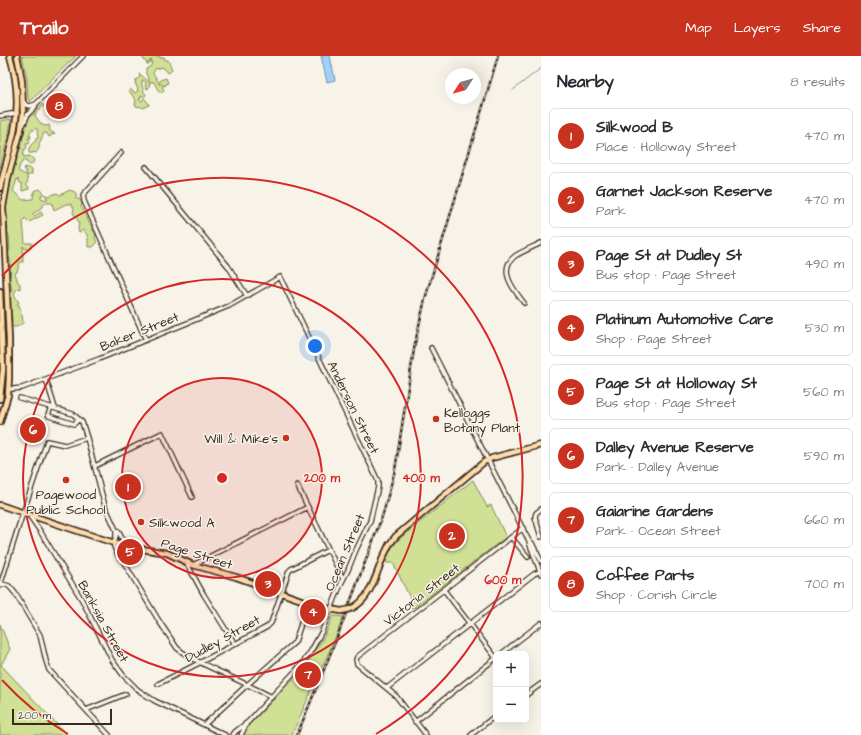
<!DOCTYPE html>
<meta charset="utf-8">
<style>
body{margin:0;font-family:"Architects Daughter",sans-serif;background:#f2f2f3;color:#2b2b33}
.controls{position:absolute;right:12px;bottom:12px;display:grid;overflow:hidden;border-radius:6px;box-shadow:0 4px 16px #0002}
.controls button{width:36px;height:36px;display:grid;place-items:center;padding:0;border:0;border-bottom:1px solid #e1e1e2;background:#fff;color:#2b2b33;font:20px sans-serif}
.compass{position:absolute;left:445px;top:12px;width:36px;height:36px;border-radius:50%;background:#fff;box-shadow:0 4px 16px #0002;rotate:234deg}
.scale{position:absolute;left:12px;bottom:10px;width:100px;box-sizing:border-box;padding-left:4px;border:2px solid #3b2a1e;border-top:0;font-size:11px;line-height:14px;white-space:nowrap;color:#3b2a1e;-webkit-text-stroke:3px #f7f3e8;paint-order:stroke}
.you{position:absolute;left:315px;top:290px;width:14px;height:14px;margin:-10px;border:3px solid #fff;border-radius:50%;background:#1a73e8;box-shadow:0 0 0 6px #1a73e833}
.badge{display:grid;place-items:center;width:26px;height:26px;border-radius:50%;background:#c8321e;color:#fff;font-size:13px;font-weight:700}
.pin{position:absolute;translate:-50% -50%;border:2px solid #fff;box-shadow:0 1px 4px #0006}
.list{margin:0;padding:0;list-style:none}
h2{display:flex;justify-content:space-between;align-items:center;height:52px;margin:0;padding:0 16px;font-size:17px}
h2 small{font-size:13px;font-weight:400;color:#7c7c81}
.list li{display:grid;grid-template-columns:26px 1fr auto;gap:12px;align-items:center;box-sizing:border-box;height:56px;margin:0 8px 8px;padding:0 8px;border:1px solid #e1e1e2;border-radius:6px}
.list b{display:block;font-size:15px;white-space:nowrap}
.list p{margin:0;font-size:13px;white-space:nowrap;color:#7c7c81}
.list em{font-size:13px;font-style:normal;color:#7c7c81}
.map{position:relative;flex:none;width:541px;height:679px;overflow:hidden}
header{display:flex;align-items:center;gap:24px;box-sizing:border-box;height:56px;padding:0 20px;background:#c8321e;color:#fff}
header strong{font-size:19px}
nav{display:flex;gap:22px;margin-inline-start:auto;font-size:14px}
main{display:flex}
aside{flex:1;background:#fff}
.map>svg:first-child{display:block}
</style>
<header>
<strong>Trailo</strong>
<nav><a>Map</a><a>Layers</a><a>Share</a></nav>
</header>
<main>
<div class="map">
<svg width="541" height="679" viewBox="0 0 541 679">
<rect width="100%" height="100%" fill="#f7f3e8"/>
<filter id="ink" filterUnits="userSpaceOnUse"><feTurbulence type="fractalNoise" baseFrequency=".025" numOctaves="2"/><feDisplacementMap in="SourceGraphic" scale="8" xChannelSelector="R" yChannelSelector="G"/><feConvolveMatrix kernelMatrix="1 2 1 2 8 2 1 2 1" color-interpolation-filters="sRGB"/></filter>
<g filter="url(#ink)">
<path fill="#d0e195" stroke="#86865a" d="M22,0h54l-26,25 -19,20h-2l-1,-2 -1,-20z
M143,0h16l1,2 4,-1 1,3h3l3,7 1,3 -2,2 -2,1 -2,-3 -3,-2v-1l-8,2 -2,4 7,12v-5l6,-2 2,5h-1l-1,2 -1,1 -2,-2v3h-1l2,2 -1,3h-4l-5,-10h-4l-4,-8v-5l5,-3 1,-5 -1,-1h-1l1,2h-3v2h-1l-1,-2 -3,-3z
M139,18h1l10,9 -2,6 -2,-1 -1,-3h1v-2l-3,-3h-1v6l2,4 -1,1 2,2 1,2 -2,2 -2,-2 -3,5 3,1 2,-3 3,3 2,4 -6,3 -3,-2 -2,1 -3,-2 1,-5 -7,-9 1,-2 5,4 3,-2 -1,-4 -2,-4h1l-1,-2 5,-4z
M42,48l2,2 -8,7v2l-1,1 7,9 4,1 3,-1 1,3 -1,2 6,4 -1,1 -2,-1 -1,2 -2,1 -2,-4h-3l-5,11c1,3 -1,8 -4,9l-2,-1v1h-4c-1,-5 2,-9 7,-12l-1,-2 3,-1 -1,-9 -1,-1 -2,2h-3v2l-2,2v2h2v1h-1v2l-2,-1c0,4 3,0 1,6h-3v2l1,1 -2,3 -1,-1v3l-1,3 1,2 6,-1 4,4 -1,3 -3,2 -5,-4v-2l-5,6 -2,6 8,4 1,-1 -3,-6 2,-1 6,3v4l-2,1 -4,1 2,2 -1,1 1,3 -3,2 4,3v2l-7,2v-8h-2l-2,-4h-1l-4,12 10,9 10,-1 1,-8 6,-2 4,4 -1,2h-2v3l6,2v-3h-1l-1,-3 4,2 8,-3 3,2 10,-5 5,2 2,4 -2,1 1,2h3l3,4 -1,4c4,5 4,6 6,12 2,4 5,7 6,12l3,2 -1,5 2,5 -4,4h-5c0,-7 1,-12 -5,-17l-4,3 -1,-4 1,-7 -6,-9 1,-5 -3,-4h-5l-12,6 -2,-7h-7l-6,7 -7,4 2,2 7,-4 2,3 -14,7 -4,-4 -2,4 2,21h7v3l-3,3h-4l-2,-3v16h-3l-3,10 -2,1 3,9 2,2v5l-2,-1 -2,2 -2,4 5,9 -2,1v2l2,-1 1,3 1,4 -1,2 2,1 1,8c-3,2 -7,6 -12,3 0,-2 1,-4 1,-7 0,-2 -2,-3 -2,-5 -1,-5 2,-8 0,-13 2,-4 0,-8 2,-12l-1,-2v-4l-3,-3v-3h2c1,-7 1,-19 -3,-24l3,-2 -1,-15 -3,-6 2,-1 -2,-9 2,-1 -2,-7h1v-1l-2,-1v-2l2,-3 -1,-3 2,-8 -1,-1c3,-5 4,-10 4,-15l2,-1v-4l3,-12 -1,-2 2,-1 3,-10 1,1v-1c-2,-5 2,-10 3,-15l-1,-2 1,-1 -1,-3h2c4,-4 2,-9 7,-13l1,1 2,-1 -1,-2 6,-5v-1z
M11,63l-2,14 -9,35v-47z
M25,361l16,6 -3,17 -16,-13z
M473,424l14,27 4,-2 15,32 -91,70 -2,1 -2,-1 -2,-5 2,-2 -18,-37h-6l-1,-3 5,-11 8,-10z
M333,560l11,1 -7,17 -26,57 -19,44h-49l5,-9 57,-59 20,-32z
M0,568l10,25 -9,16 66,70h-67z"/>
<path fill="#9ed2fc" stroke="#768fa3" d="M321,0h9l5,24 -8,2z"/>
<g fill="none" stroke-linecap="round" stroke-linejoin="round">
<path stroke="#768fa3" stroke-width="1" d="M513,34l28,-22"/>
<defs>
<path id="minor" d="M23,45l3,4 4,1 6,-2
M0,60l17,-3
M23,69l5,-11 7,-7 1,-3 47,-48
M121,97l-38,42 1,6 62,139
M146,111l82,99 19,30
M524,247c-10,-13 -27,-33 -9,-47 8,-5 18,-9 26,-13
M431,292l98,193 3,2 9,18
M46,323l9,29
M9,333h4l9,-1 77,-29 130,-53 51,-29 91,189 7,15v6l-8,34 -14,29 -8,20 -7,14 -19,47 -11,20 -10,14 -53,57 -13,10 -2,3
M20,342l53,16 9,8 5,16 18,68 11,24 2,1 6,11 -3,10 1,7
M51,351l-3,8 1,1 25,8 5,-5
M95,410l67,-33 30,64
M297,429l46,94
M541,453l-5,4 -1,4 6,20
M29,459l11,16 42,69 30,60 11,15 15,15 17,11 70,34
M116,474v6l-2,7v4l5,10 4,4 36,60 18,27c11,10 27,16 41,23 18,8 36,17 54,26
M511,481l17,20
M529,485l1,4 11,29
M186,506l18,33 31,49
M193,509l115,-58
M0,527l9,3 6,7 25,42 6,26 3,9 60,65
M0,530l18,-58 29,-87 18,4 22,-7
M444,534l52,68
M501,598l40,-31
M158,628l43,-22 66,-35 4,-4 18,-52 2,-2 37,-19
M387,632l147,-114 7,-3
M526,639l15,-11
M86,654l40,-16
M415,666l81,-64
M205,668l42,-39 48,-43 13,-40
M241,679l5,-10
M426,679l-30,-39 -39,-32 -1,-4 1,-3 166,-129
M471,679l25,-20"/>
<path id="major" d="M0,132c4,-19 10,-37 14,-56 5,-25 3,-52 -4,-76
M0,235l3,78 -3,30
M0,366l8,-27 1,-17v-38l-6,-133 5,-29 13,-48 2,-16 -1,-32 -2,-12 -3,-14
M0,449l123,41 8,2 17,2 19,3 26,12 43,12 88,31 17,3
M382,504l7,-15 7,-9 88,-74 8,-4 49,-13"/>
</defs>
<use href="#minor" stroke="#3b2a1e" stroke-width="6"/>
<use href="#major" stroke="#3b2a1e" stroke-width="8"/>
<use href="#minor" stroke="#f7f3e8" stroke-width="3.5"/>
<use href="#major" stroke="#fddcac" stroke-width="4.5"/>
<defs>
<path id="rail" d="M297,679l39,-95 47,-126 12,-44 20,-127 10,-44 73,-243"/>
</defs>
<use href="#rail" stroke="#3b2a1e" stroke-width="2.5"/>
<use href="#rail" stroke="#f7f3e8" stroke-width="1" stroke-dasharray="3" stroke-linecap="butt"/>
<defs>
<path id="major-bridge" d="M341,555c26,-2 33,-30 41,-51"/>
</defs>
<use href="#major-bridge" stroke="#3b2a1e" stroke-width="8" stroke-linecap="butt"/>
<use href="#major-bridge" stroke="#fddcac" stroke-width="4.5"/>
</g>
</g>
<circle cx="222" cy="422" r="100" fill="#d62828" fill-opacity=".12"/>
<g fill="none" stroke="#d62828" stroke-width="2">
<circle cx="222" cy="422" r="100"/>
<circle cx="222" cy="422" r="199"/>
<path d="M68 678A299 299 0 0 1 2 624M2 220A299 299 0 1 1 376 678"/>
</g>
<g fill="#c8321e" stroke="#f7f3e8" stroke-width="1.5">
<circle cx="436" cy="363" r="4"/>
<circle cx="286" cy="382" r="4"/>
<circle cx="66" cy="424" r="4"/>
<circle cx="141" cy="466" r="4"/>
</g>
<g text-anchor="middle" stroke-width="3" stroke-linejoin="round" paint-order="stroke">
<g font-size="13" fill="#3b2a1e" stroke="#f7f3e8">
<text transform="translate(139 275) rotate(-22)" y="5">Baker Street</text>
<text transform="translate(354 351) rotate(64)" y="5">Anderson Street</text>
<text transform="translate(344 496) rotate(-67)" y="5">Ocean Street</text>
<text transform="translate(197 497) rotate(18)" y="5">Page Street</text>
<text transform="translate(421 538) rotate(-38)" y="5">Victoria Street</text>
<text transform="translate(104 565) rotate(61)" y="5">Banksia Street</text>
<text transform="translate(222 582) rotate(-29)" y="5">Dudley Street</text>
</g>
<g font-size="13" fill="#3b2a1e" stroke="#f7f3e8" text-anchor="start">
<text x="444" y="361">Kelloggs<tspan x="444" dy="15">Botany Plant</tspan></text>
<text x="278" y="387" text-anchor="end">Will &amp; Mike's</text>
<text x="66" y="443" text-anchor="middle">Pagewood<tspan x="66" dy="15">Public School</tspan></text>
<text x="149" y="471">Silkwood A</text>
</g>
</g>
<circle cx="222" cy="422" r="6" fill="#d62828" stroke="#f7f3e8" stroke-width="2"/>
<g font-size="12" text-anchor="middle" font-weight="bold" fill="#d62828" stroke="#f7f3e8" stroke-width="3" stroke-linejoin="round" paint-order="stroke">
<text x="322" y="426">200 m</text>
<text x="421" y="426">400 m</text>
<text x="503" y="528">600 m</text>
</g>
</svg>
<div class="controls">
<button>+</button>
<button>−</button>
</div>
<svg class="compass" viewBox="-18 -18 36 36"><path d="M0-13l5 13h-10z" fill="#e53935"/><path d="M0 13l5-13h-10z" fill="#7c7c81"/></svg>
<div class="scale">200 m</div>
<div class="you"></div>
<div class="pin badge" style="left:128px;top:431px">1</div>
<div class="pin badge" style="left:452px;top:480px">2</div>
<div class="pin badge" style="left:268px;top:528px">3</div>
<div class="pin badge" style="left:313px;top:556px">4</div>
<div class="pin badge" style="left:130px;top:496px">5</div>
<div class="pin badge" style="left:33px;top:374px">6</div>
<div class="pin badge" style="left:308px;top:619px">7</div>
<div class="pin badge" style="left:59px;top:50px">8</div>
</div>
<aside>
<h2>Nearby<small>8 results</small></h2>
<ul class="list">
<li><span class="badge">1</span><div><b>Silkwood B</b><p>Place · Holloway Street</p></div><em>470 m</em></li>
<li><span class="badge">2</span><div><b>Garnet Jackson Reserve</b><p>Park</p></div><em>470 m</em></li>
<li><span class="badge">3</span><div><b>Page St at Dudley St</b><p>Bus stop · Page Street</p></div><em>490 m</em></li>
<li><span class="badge">4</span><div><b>Platinum Automotive Care</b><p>Shop · Page Street</p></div><em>530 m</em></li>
<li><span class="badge">5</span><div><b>Page St at Holloway St</b><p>Bus stop · Page Street</p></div><em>560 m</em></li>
<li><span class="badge">6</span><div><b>Dalley Avenue Reserve</b><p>Park · Dalley Avenue</p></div><em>590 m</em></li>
<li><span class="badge">7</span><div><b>Gaiarine Gardens</b><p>Park · Ocean Street</p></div><em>660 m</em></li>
<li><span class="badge">8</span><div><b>Coffee Parts</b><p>Shop · Corish Circle</p></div><em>700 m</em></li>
</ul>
</aside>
</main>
